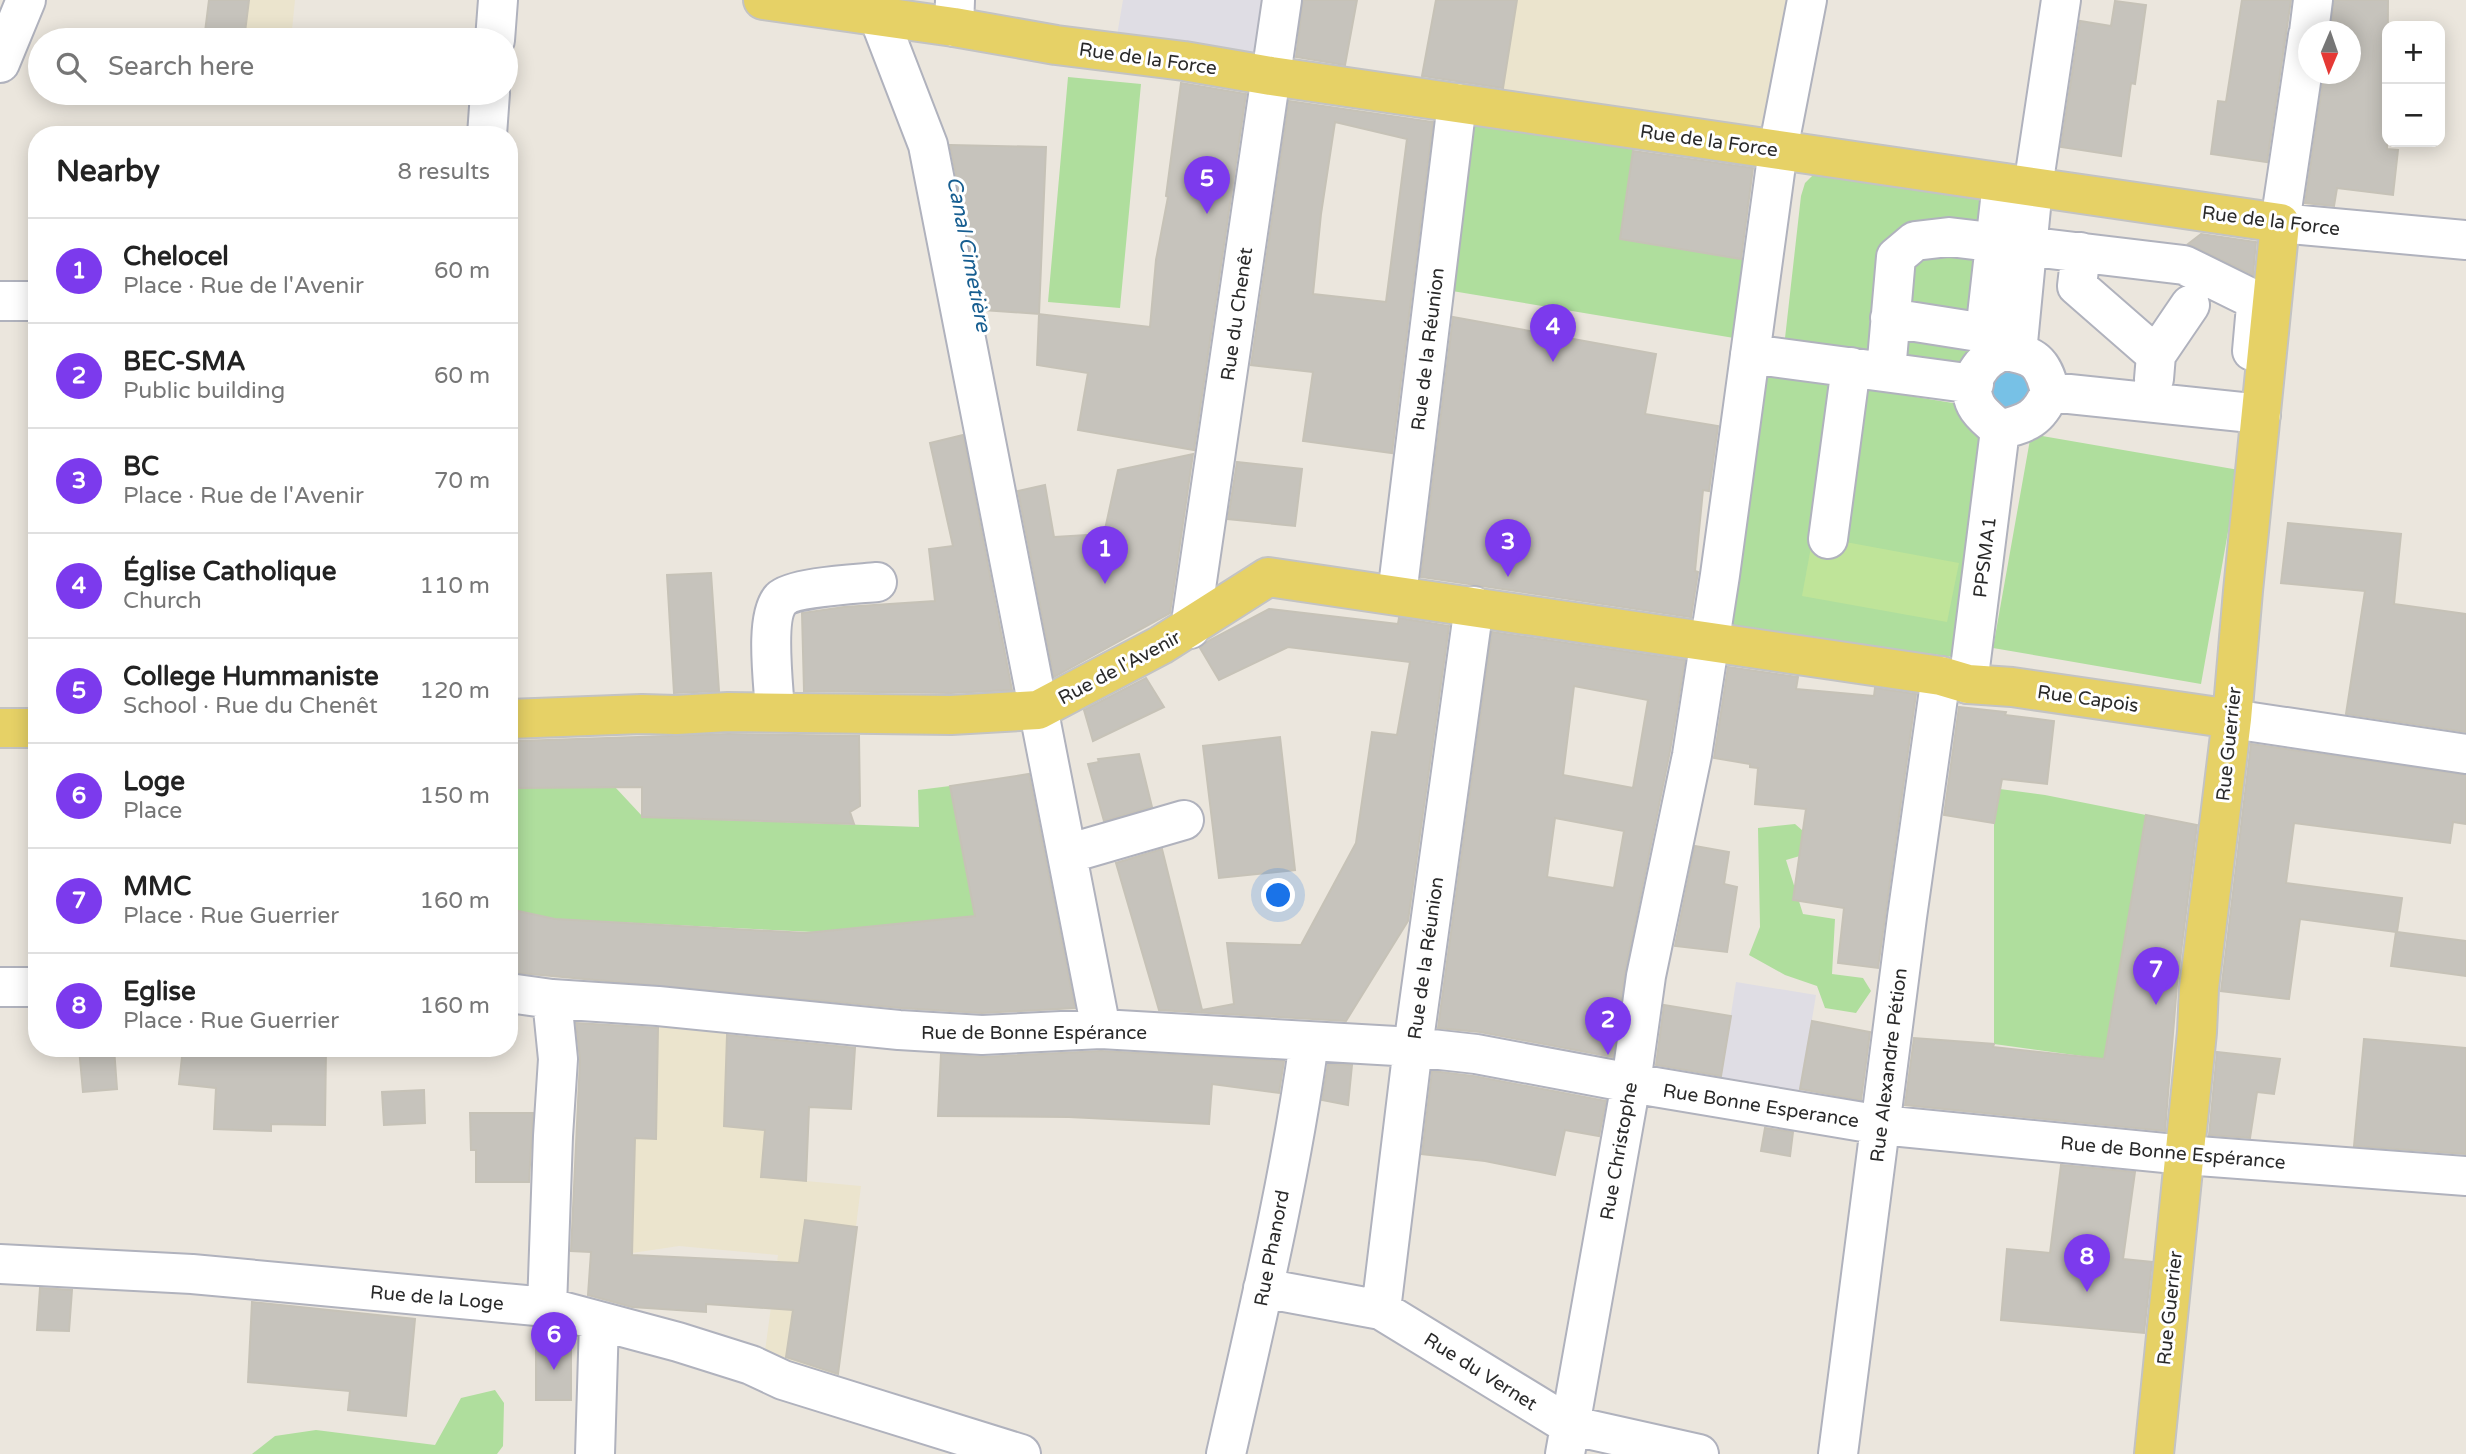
<!DOCTYPE html>
<meta charset="utf-8">
<style>
body{margin:0;font-family:"Varela Round",sans-serif;background:#f6f6f6;color:#222}
.controls{position:absolute;right:21px;top:21px;display:grid;overflow:hidden;border-radius:14px;box-shadow:0 4px 18px #0003}
.controls button{width:63px;height:63px;display:grid;place-items:center;padding:0;border:0;border-bottom:2px solid #e0e0e0;background:#fff;color:#222;font:35px sans-serif}
.compass{position:absolute;left:2298px;top:21px;width:63px;height:63px;border-radius:50%;background:#fff;box-shadow:0 4px 18px #0003;rotate:182deg}
.you{position:absolute;left:1279px;top:896px;width:24px;height:24px;margin:-18px;border:5px solid #fff;border-radius:50%;background:#1a73e8;box-shadow:0 0 0 10px #1a73e833}
.badge{display:grid;place-items:center;width:46px;height:46px;border-radius:50%;background:#7c3aed;color:#fff;font-size:23px;font-weight:700}
.pin{position:absolute;translate:-50% -58px;filter:drop-shadow(0 2px 4px #0008)}
.pin::after{content:'';position:absolute;top:37px;width:24px;height:21px;background:inherit;clip-path:polygon(0 0,100% 0,50% 100%)}
.list{margin:0;padding:0;list-style:none}
h2{display:flex;justify-content:space-between;align-items:center;height:91px;margin:0;padding:0 28px;font-size:30px}
h2 small{font-size:23px;font-weight:400;color:#767676}
.list li{display:grid;grid-template-columns:46px 1fr auto;gap:21px;align-items:center;box-sizing:border-box;height:105px;padding:0 28px;border-top:2px solid #e0e0e0}
.list b{display:block;font-size:26px;white-space:nowrap}
.list p{margin:0;font-size:23px;white-space:nowrap;color:#767676}
.list em{font-size:23px;font-style:normal;color:#767676}
.icon{flex:none;width:38px;height:38px;fill:none;stroke:currentColor;stroke-width:2;stroke-linecap:round;stroke-linejoin:round}
.map{position:relative;flex:none;width:2466px;height:1454px;overflow:hidden}
.search{position:absolute;background:#fff;box-shadow:0 4px 18px #0003;left:28px;top:28px;width:490px;height:77px;display:flex;align-items:center;gap:18px;box-sizing:border-box;padding:0 24px;border-radius:38px;color:#767676;font-size:26px}
.panel{position:absolute;background:#fff;box-shadow:0 4px 18px #0003;left:28px;top:126px;width:490px;height:931px;border-radius:28px}
.map>svg:first-child{display:block}
</style>
<div class="map">
<svg width="2466" height="1454" viewBox="0 0 2466 1454">
<rect width="100%" height="100%" fill="#ebe6dd"/>
<path fill="#dfdde4" d="M1123,0h152l-4,76 -157,-23z
M1736,982l80,13 -19,115 -79,-13z"/>
<path fill="#ebe4cd" d="M249,0h46l-4,40h-47z
M1517,0h284l-23,150 -279,-41z
M239,93h47l-1,7 -46,-1z
M658,1006l70,8 -4,112 41,4 -4,47 100,9 -26,209 -72,-29 15,-111 -99,-9 -47,7 3,-115h21z"/>
<path fill="#afde9d" d="M1068,77l73,7 -21,224 -72,-6z
M1457,103l179,26 -15,110 142,23 -11,79 -318,-53z
M1814,174l201,22 -44,177 -187,-26 17,-151 4,-13z
M1768,373l197,32 20,41 -31,211 -226,-30z
M2031,434l208,36 -38,214 -208,-36z
M950,786l25,130 -161,16 -259,-13 -46,-10v-107l9,-14 97,-1 28,30 276,10 -1,-37z
M2000,789l45,6 101,20 -42,244 -110,-15v-221z
M1795,824l29,25 -38,11 17,54 32,5 -3,55 31,4 8,13 -15,22 -31,-5 -8,-22 -32,-11 -36,-20 11,-28 -2,-99z
M495,1390l9,13 -1,43 -6,8h-245l23,-18 41,-6 119,15 26,-47z"/>
<path fill="#bfe499" d="M1813,536l146,27 -12,59 -145,-26z"/>
<path fill="#77c1e6" d="M1989,362l57,10 -46,58 -18,-59z"/>
<path fill="#c6c3bc" stroke="#c6c2b7" stroke-width="2" fill-rule="evenodd" d="M209,0h40l-5,40h-40z
M1303,0h54l-12,65 -49,-8z
M1436,0h81l-14,88 -81,-12z
M2242,0h49l-24,162 -56,-8 7,-53 8,1z
M2334,0h54l-1,149 11,1 -5,45 -56,-7 -3,18 -29,-3 19,-129h26v-42h-19z
M2115,1l31,4 -11,79 -4,-1 -10,73 -60,-9 19,-126 31,5z
M1181,83l65,11 -52,356 -116,-20 10,-57 -51,-8 2,-51 111,13 6,-67 12,-63 -2,-1z
M1289,101l144,21 -41,331 -89,-12 10,-69 -62,-7zM1335,122l72,17 -21,163 -73,-8 8,-80z
M950,145l96,2 -7,167 -56,-4z
M1633,151l120,17 -12,91 -121,-20z
M2201,234l55,8 -3,33 -65,-31z
M1453,317l203,37 -11,60 73,12 -9,65 -6,-1 -8,81 3,1 -7,45 -270,-40z
M963,435l49,255 -61,3 -147,-2 -2,-78 42,-6 91,-6 -6,-52 24,-3 -23,-103z
M1193,454l-23,159 -116,64 -36,-186 27,-6 9,52 50,-3 14,-64z
M1237,462l65,7 -7,57 -67,-7z
M2288,523l113,11 -7,70 72,10v118l-120,-18 19,-123 -84,-8z
M711,573l8,118 -45,2 -7,-118z
M1269,609l129,15 1,-6 50,8 -41,295 -62,100 -187,-11 -43,-147 46,-14 40,161 32,-6 -7,-61 74,2 55,-102 16,-111 25,3 13,-73 -122,-15 -69,33 -19,-32 10,-8z
M1492,632l193,28 -15,91 -45,221 -12,85 -133,-25 -42,-4zM1574,686l74,14 -15,88 -70,-13zM1555,818l69,13 -10,57 -67,-11z
M1728,667l70,10 -2,12 78,7 1,-8 41,6 -38,274 -40,-5 6,-55 -51,-8 13,-91 -51,-5 3,-36 -8,-1v-3l-36,-6z
M1146,678l18,29 -71,34 -9,-31z
M1959,707l47,5 -1,3 49,6 -7,63 -45,-5 -8,44 -50,-8z
M728,734l131,2 1,70 -10,6 4,12 -212,-7v-30l-124,1v-47z
M1280,737l15,133 -76,8 -16,-132z
M2251,744l215,31v49l-13,-2 -3,21 -156,-20 -8,60 116,15 -5,34 69,9v35l-75,-10 5,-34 -96,-13 -11,80 -68,-8z
M1139,754l13,53 -48,14 -16,-57 11,-2 -1,-3z
M1029,774l46,234 -93,5 -81,-5 -392,-36v-63l46,10 251,14 169,-17 -25,-130z
M2146,815l51,10 -20,160 -12,146 -260,-26 9,-67 80,6 -1,3 111,12z
M1695,846l34,6 -5,32 13,3 -10,65 -52,-6z
M1664,1005l67,11 -10,60 -65,-11z
M1812,1021l58,11 -9,68 -61,-11z
M576,1023l82,5 -2,111 -21,-1 -3,117 167,8 6,-43 52,7 -19,147 -52,-17 7,-47 -87,-6v8l-74,-5 -44,-12 3,-43 -20,-1 9,-191z
M727,1035l128,13 -4,61 -42,-2 -3,74 -45,-4 4,-47 -41,-4z
M2364,1039l102,9v106l-112,-8z
M79,1048h35l3,41 -34,3z
M183,1048h143l-1,77 -54,-1v7l-57,-2 2,-41 -37,-4z
M1101,1051l183,10 -5,32 -67,-9 -3,40 -140,-7 -131,-1 3,-62 42,3z
M2217,1052l63,7 -6,35 -17,-2 -7,46 -41,-3z
M1328,1064l24,1 -4,40 -26,-5z
M1432,1071l41,5 133,25 -7,35 -34,-6 -10,45 -70,-14 -63,-7z
M424,1090l1,33 -41,2 -2,-33z
M470,1113h63l-4,69h-53v-32h-5z
M1765,1128l28,4 -3,24 -29,-5z
M2061,1165l74,7 -12,87 29,3 -8,71 -143,-13 6,-71 43,4z
M40,1288l32,2 -3,41 -32,-1z
M252,1302l163,17 -9,97 -58,-6 2,-19 -102,-9z
M536,1339h35v61h-35z"/>
<g fill="none" stroke-linecap="round" stroke-linejoin="round">
<defs>
<path id="minor" d="M879,18l49,127 173,884
M954,27l1,-27
M2309,32l4,-32
M2308,35l-28,188 186,17
M495,40l3,-40
M0,63l26,-63
M487,135l3,-42
M2081,252l-4,34 79,69
M0,301h37
M1890,318l95,15
M2004,351c30,4 39,10 46,41 -11,27 -23,31 -50,38 -8,-8 -19,-15 -24,-25 -12,-23 6,-47 28,-54z
M2017,353l16,-166 28,-187
M1750,354l224,30
M1993,355l-8,-22 17,-150
M1886,371l10,-114 19,-16 34,-4 235,28 69,34 3,7 -4,45
M2154,379l2,-24 34,-50
M2050,392l211,22
M1828,539l23,-172
M1397,595l60,-492
M1190,629l92,-629
M1968,684l32,-254
M775,712c-1,-25 -11,-95 6,-113 12,-12 77,-15 96,-17
M2232,719l234,35
M1067,854l117,-34
M0,987h37
M509,993l43,6 106,7 241,24 83,5 119,-6 312,18 63,7 155,29 250,42 304,30 281,21
M0,1264l192,10 355,33 131,35 73,23 32,15 238,74
M1263,1288l118,22 188,115 130,29
M547,1307l6,-171 5,-77 -6,-60
M1381,1310l32,-263 61,-441
M595,1454l4,-133
M1226,1454c31,-137 64,-274 83,-412
M1565,1454l66,-371 15,-107 46,-221 28,-180 58,-425 29,-150
M1838,1454l69,-537 34,-241"/>
<path id="major" d="M763,0l191,27 102,18 128,16 87,15 1009,147 -37,368 -11,128 -33,269 -2,44 -43,422
M509,719l133,-5 34,1 52,-3 223,3 87,-5 123,-65 107,-68 673,99 27,8 44,3 220,32
M0,728h37"/>
</defs>
<use href="#minor" stroke="#b0b2bd" stroke-width="42"/>
<use href="#major" stroke="#c3c3c3" stroke-width="42"/>
<use href="#minor" stroke="#fff" stroke-width="38"/>
<use href="#major" stroke="#e6d166" stroke-width="38"/>
</g>
<g text-anchor="middle" stroke-width="6" stroke-linejoin="round" paint-order="stroke">
<g font-size="19" fill="#2a2a2a" stroke="#fff">
<text transform="translate(1148 58) rotate(8)" y="7">Rue de la Force</text>
<text transform="translate(1709 140) rotate(8)" y="7">Rue de la Force</text>
<text transform="translate(2271 220) rotate(7)" y="7">Rue de la Force</text>
<text transform="translate(1236 314) rotate(-82)" y="7">Rue du Chenêt</text>
<text transform="translate(1427 349) rotate(-83)" y="7">Rue de la Réunion</text>
<text transform="translate(1984 557) rotate(-83)" y="7">PPSMA1</text>
<text transform="translate(1119 667) rotate(-28)" y="7">Rue de l'Avenir</text>
<text transform="translate(2088 698) rotate(8)" y="7">Rue Capois</text>
<text transform="translate(2228 744) rotate(-84)" y="7">Rue Guerrier</text>
<text transform="translate(1425 958) rotate(-82)" y="7">Rue de la Réunion</text>
<text x="1034" y="1039">Rue de Bonne Espérance</text>
<text transform="translate(1888 1065) rotate(-83)" y="7">Rue Alexandre Pétion</text>
<text transform="translate(1761 1105) rotate(9)" y="7">Rue Bonne Esperance</text>
<text transform="translate(1618 1151) rotate(-80)" y="7">Rue Christophe</text>
<text transform="translate(2173 1152) rotate(5)" y="7">Rue de Bonne Espérance</text>
<text transform="translate(1271 1248) rotate(-79)" y="7">Rue Phanord</text>
<text transform="translate(437 1297) rotate(5)" y="7">Rue de la Loge</text>
<text transform="translate(2169 1308) rotate(-84)" y="7">Rue Guerrier</text>
<text transform="translate(1481 1371) rotate(32)" y="7">Rue du Vernet</text>
</g>
<g font-size="21" font-style="italic" fill="#175e91" stroke="#fff">
<text transform="translate(969 254) rotate(79)" y="7">Canal Cimetière</text>
</g>
</g>
</svg>
<div class="controls">
<button>+</button>
<button>−</button>
</div>
<svg class="compass" viewBox="-18 -18 36 36"><path d="M0-13l5 13h-10z" fill="#e53935"/><path d="M0 13l5-13h-10z" fill="#767676"/></svg>
<div class="you"></div>
<div class="pin badge" style="left:1105px;top:584px">1</div>
<div class="pin badge" style="left:1608px;top:1055px">2</div>
<div class="pin badge" style="left:1508px;top:577px">3</div>
<div class="pin badge" style="left:1553px;top:362px">4</div>
<div class="pin badge" style="left:1207px;top:214px">5</div>
<div class="pin badge" style="left:554px;top:1370px">6</div>
<div class="pin badge" style="left:2156px;top:1005px">7</div>
<div class="pin badge" style="left:2087px;top:1292px">8</div>
<div class="search"><svg class="icon" aria-label="search" viewBox="0 0 24 24"><circle cx="10" cy="10" r="6"/><path d="M15 15l6 6"/></svg>Search here</div>
<section class="panel">
<h2>Nearby<small>8 results</small></h2>
<ul class="list">
<li><span class="badge">1</span><div><b>Chelocel</b><p>Place · Rue de l'Avenir</p></div><em>60 m</em></li>
<li><span class="badge">2</span><div><b>BEC-SMA</b><p>Public building</p></div><em>60 m</em></li>
<li><span class="badge">3</span><div><b>BC</b><p>Place · Rue de l'Avenir</p></div><em>70 m</em></li>
<li><span class="badge">4</span><div><b>Église Catholique</b><p>Church</p></div><em>110 m</em></li>
<li><span class="badge">5</span><div><b>College Hummaniste</b><p>School · Rue du Chenêt</p></div><em>120 m</em></li>
<li><span class="badge">6</span><div><b>Loge</b><p>Place</p></div><em>150 m</em></li>
<li><span class="badge">7</span><div><b>MMC</b><p>Place · Rue Guerrier</p></div><em>160 m</em></li>
<li><span class="badge">8</span><div><b>Eglise</b><p>Place · Rue Guerrier</p></div><em>160 m</em></li>
</ul>
</section>
</div>
